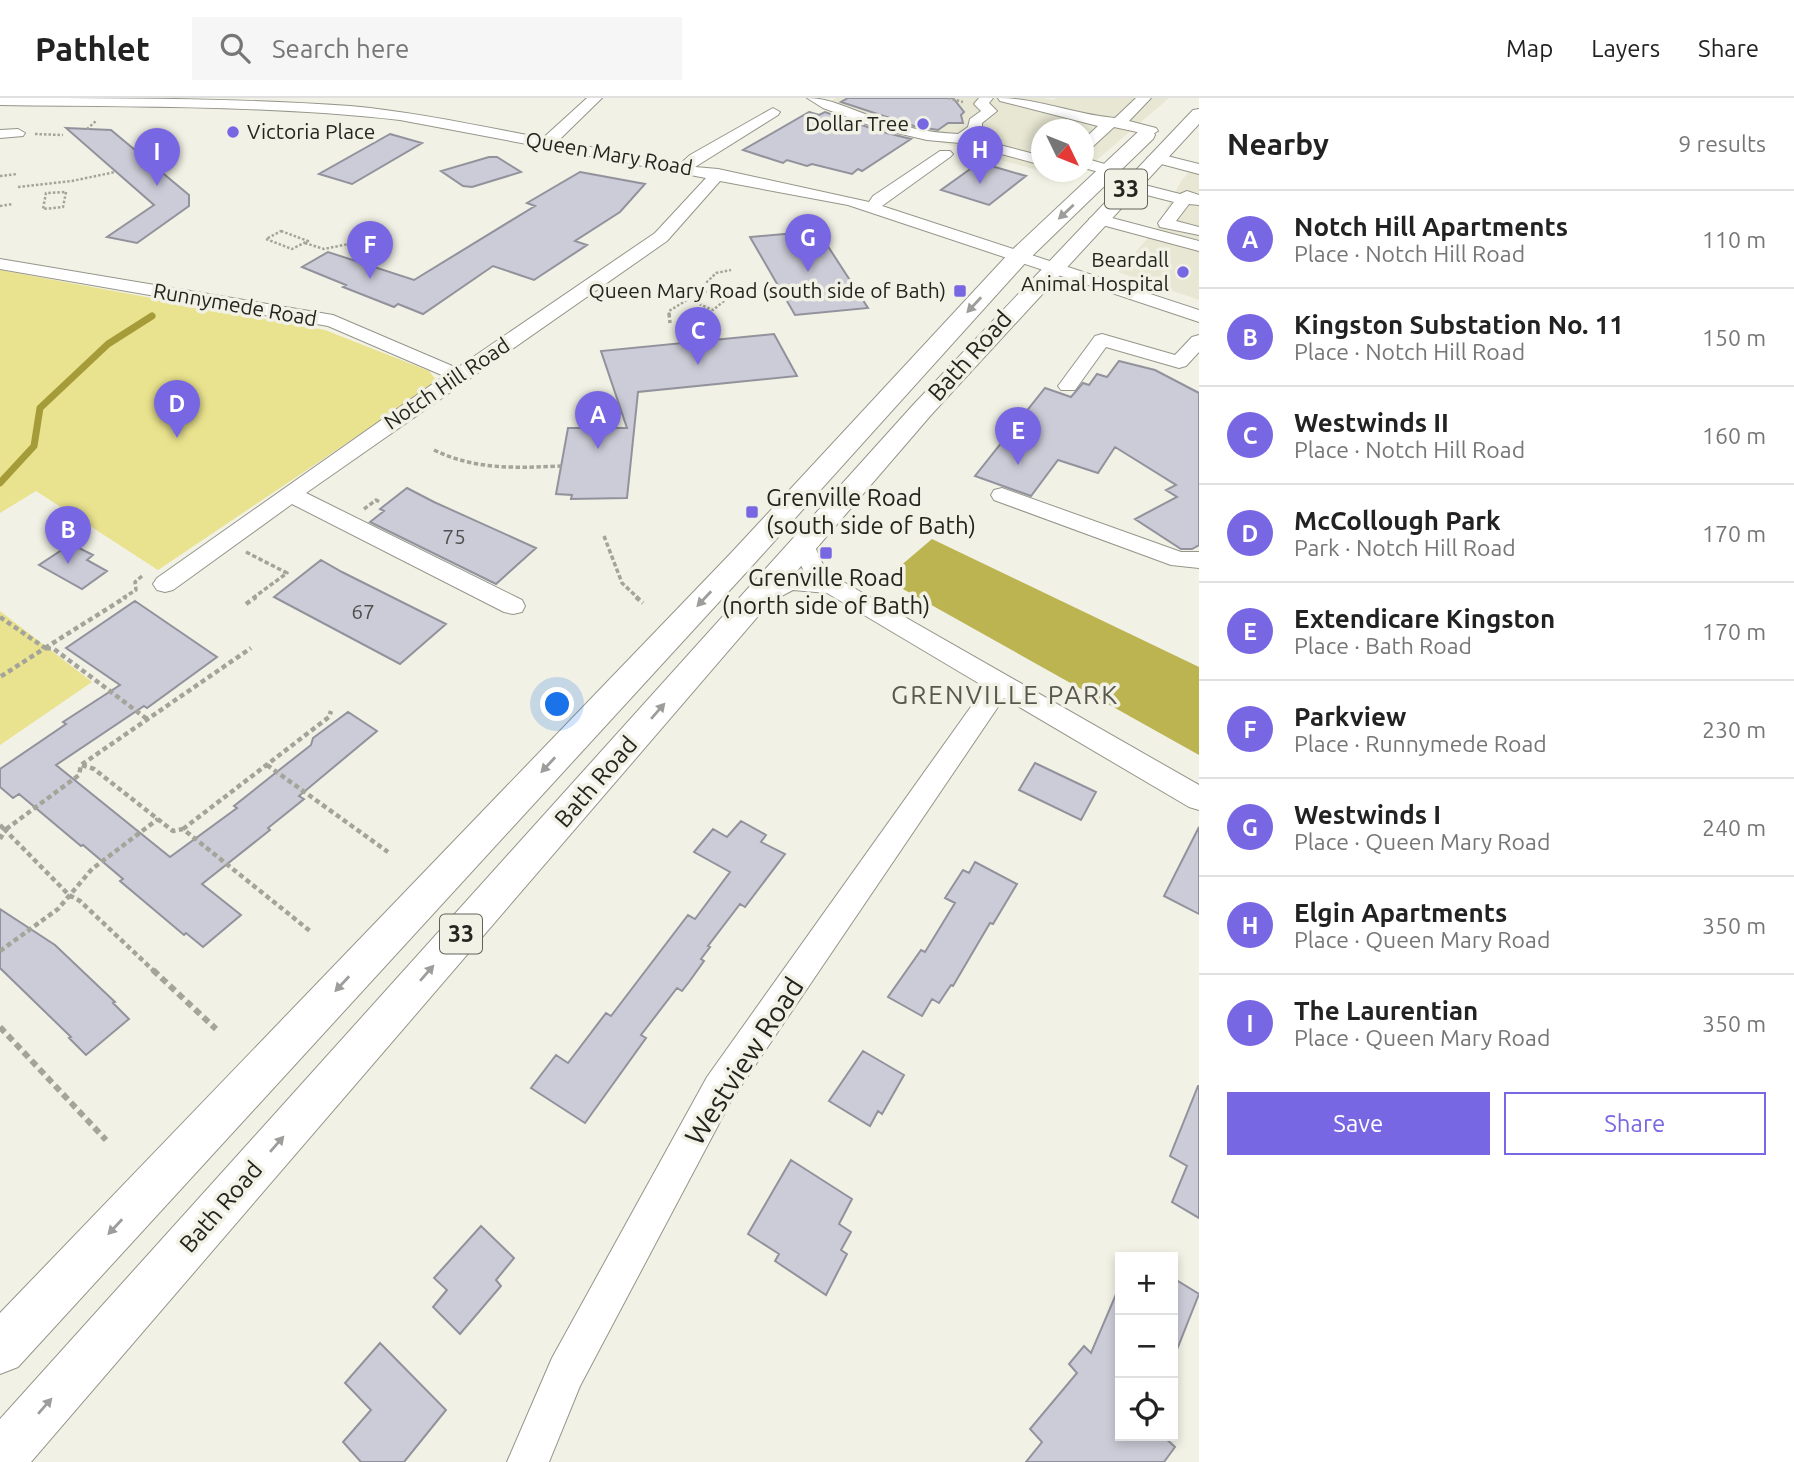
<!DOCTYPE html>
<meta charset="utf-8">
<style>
body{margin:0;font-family:Ubuntu,sans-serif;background:#f6f6f6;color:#222}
.controls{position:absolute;right:21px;bottom:21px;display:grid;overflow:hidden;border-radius:0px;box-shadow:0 4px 10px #0003}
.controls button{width:63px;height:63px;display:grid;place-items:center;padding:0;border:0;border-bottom:2px solid #e0e0e0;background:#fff;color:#222;font:35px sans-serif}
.compass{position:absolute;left:1031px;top:21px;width:63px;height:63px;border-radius:50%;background:#fff;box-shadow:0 4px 10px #0003;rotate:133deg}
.you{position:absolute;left:558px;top:607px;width:24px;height:24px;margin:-18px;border:5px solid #fff;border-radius:50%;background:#1a73e8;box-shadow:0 0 0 10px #1a73e833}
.badge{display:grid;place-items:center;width:46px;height:46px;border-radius:50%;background:#7867e2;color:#fff;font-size:23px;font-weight:700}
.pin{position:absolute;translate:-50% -58px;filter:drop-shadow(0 2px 4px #0008)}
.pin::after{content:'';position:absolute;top:37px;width:24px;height:21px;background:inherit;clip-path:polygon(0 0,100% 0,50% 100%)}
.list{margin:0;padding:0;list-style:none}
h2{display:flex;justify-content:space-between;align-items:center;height:91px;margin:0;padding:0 28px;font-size:30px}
h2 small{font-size:23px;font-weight:400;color:#767676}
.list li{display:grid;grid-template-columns:46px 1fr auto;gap:21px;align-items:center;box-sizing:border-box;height:98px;padding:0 28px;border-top:2px solid #e0e0e0}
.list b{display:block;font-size:26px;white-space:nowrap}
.list p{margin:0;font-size:23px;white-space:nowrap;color:#767676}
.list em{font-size:23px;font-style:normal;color:#767676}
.actions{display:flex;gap:14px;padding:21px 28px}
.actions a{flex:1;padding:16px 0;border:2px solid #7867e2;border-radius:0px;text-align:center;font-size:24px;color:#7867e2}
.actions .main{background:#7867e2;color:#fff}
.icon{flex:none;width:38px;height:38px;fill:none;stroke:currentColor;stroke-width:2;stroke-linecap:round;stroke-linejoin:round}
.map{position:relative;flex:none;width:1199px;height:1364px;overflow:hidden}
header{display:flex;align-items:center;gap:42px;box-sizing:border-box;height:98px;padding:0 35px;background:#fff;border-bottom:2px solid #e0e0e0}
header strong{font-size:33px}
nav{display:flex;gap:38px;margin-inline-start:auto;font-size:24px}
.search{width:490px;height:63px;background:#f6f6f6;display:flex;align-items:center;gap:18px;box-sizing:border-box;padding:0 24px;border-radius:0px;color:#767676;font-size:26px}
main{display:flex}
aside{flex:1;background:#fff}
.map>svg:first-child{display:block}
</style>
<header>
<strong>Pathlet</strong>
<div class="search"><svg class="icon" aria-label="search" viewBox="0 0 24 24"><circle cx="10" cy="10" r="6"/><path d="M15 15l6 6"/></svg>Search here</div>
<nav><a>Map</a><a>Layers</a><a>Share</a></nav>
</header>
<main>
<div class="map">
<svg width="1199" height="1364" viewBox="0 0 1199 1364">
<rect width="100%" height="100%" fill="#f1f1e5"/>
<path fill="#e8e7d3" d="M836,0h207l10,2 3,-2h113l-85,73v-41h-42v42h41l-11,8 -130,-37 -123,-36z
M1199,63v139l-81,-28 37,-42 26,-49z"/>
<path fill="#e9e28e" d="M0,172l325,60 104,41 7,9 -3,5 -275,185 -122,-79 -36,22z
M0,513l92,71 -92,63z"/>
<path fill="#bcb351" d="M932,441l267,128v88l-314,-176z"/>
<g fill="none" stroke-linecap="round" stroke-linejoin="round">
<path stroke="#a59c39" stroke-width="7" d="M0,385l34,-37 6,-38 68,-64 44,-28"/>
</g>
<path fill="#ccccd8" stroke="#92929d" stroke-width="2" d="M848,0h105l11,14 -3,3 2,8h-15l-10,7 -24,-4 -73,-24z
M809,14l10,3 6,-3 54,19 32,8 -49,32 -4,-2 -6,5 -40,-10 -5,2 -20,-6 -4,3 -40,-13z
M66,30l45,2 78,65v11l-52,37 -30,-6 47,-32z
M390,36l32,9 -70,41 -33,-10z
M489,59h8l24,15 -49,15 -9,-1 -22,-15z
M980,64l15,5 31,9 -37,29 -48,-15z
M580,74l65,12 -25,28 -45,29 12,4 -53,35 -41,-14 -70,48 -25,-10 -4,3 -51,-20 3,-2 -44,-18 26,-15 86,28 121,-74 -8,-3z
M818,133l50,77 -73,7 -45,-78z
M774,236l23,42 -159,16 -11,106 -56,1 1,-4 -16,-1 12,-66h59l-26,-77z
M1119,263l36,9 44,23v152l-7,4h-11l-46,-30 42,-22 -11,-7 10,-5 -61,-38 -17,26 -40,-13 -27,36 -56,-20 70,-88 26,9 12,-14 6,2 8,-11 10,3z
M407,390l27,14 102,46 -40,36 -126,-62 14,-11 -4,-2z
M71,446l22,11 -6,5 20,11 -25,18 -43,-24z
M321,462l21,12 104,52 -46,40 -126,-67z
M135,503l82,56 -70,51 -3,-2 -88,59 114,92 67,-49 -3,-2 49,-39 28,-22 2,-7 35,-26 29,19 -78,65 5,3 -36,29 2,2 -68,54 39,31 -38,32 -17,-14 -2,2 -64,-54 3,-2 -40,-34 -2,1 -62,-52 -6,4 -13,-11v-18l66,-45 -3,-2 57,-37 -54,-37z
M1035,665l61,29 -15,28 -62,-30z
M741,723l25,14 -5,7 24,12 -40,53 -5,-3 -32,42 2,1 -9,12 3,2 -15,21 -7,9 -5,-3 -36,47 5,3 -61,85 -54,-35 25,-33 12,8 38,-50 5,3 77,-101 7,4 35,-47 -36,-20 19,-23 14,8z
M1199,729v87l-35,-18z
M975,764l42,22 -24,40 -3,-1 -37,63 -2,-1 -12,18 -7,-4 -10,17 -34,-19 33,-47 4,2 30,-49 -10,-5 18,-28 6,3z
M0,811l55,36 60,57 -2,1 16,16 -43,36 -17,-17 2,-1 -71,-69z
M863,953l41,24 -22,39 -4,-3 -8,15 -41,-25z
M1198,988h1v132l-27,-16 15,-36 -17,-10z
M791,1062l61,39 -13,25 12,8 -10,18 6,4 -21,41 -51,-34 4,-7 -31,-20z
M481,1128l33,32 -18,22 5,6 -41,48 -27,-27 14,-17 -13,-12z
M1173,1180l26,16 -25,63h-1z
M1120,1187v151h43l12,11 -11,15h-138l16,-20 -12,-13 47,-56 -8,-9 15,-18 7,7z
M380,1245l66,67 -42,52h-43l-18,-20 28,-32 -26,-27z"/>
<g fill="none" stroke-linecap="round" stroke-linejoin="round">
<defs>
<path id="minor" d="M0,0c117,0 234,0 350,8 65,6 129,20 193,32l44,-40h15l-44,43 122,23 10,-9 83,-47 7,4 -2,3 -83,52 23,2 151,33 4,-6 67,-45h10l3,3 -3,3 -68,49 317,104v12l-351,-117 -128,-24 -53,60 -361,252 216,107 3,6 -3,6 -9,2 -9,-2 -212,-108 -119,86 -8,2 -8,-2 -4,-6 4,-6 287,-202 -116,-50 -328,-57v-10l333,56 124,53 198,-135 51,-55 -306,-58c-133,-15 -266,-13 -400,-15z
M807,0c23,0 42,11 64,18 28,10 57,17 87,18l10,-7 2,-8 11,-8 -7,-7 5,-6h14l-4,5 8,8 -15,12v6l-9,9 69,18v9l-82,-22 -33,-3 -47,-11 -57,-21z
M998,0c40,0 78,17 117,20l21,-20h15l-22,23 27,7 2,3 -7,4 -37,-8 -25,23 -5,2v-13l14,-13 -98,-25z
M18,31l7,4 -2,3 -23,2v-8z
M1155,55l44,11v10l-49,-13 -3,-3z
M1084,60l31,9 3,3 -8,5 -26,-7z
M1129,83l51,13 7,-3 12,4v10l-10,-1 -13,17 23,6v8l-39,-8 -2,-4 16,-21 -51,-13 -2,-3 2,-3z
M1097,116l102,27v10l-108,-29 -2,-3z
M1102,236l73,21 17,-18 7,-2v17l-13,14 -7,2 -73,-21 -31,43h-14l-3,-4 3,-4 34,-46z
M1002,390l179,64h18v16l-28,-3 -177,-65 -3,-5 3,-5z
M804,440l8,2 11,25 17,15 359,205v25l-10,-3 -185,-109 -273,403 -151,285 -31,76h-42l45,-104 155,-281 278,-390 -158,-94 -34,-3 -25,13 -9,2 -9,-2 -3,-6c10,-17 40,-23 59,-21l-14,-31 4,-5z"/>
<path id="major" d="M1199,11v15l-268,291 -900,1047h-31v-43l913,-1014 280,-295z
M1146,31l7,2 2,4 -2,4 -125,121 -276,306 -734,801 -18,7v-61l732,-761 280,-302 127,-119z"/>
</defs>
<use href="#minor" stroke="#96958a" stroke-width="2"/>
<use href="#major" stroke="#96958a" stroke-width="2"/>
<path stroke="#a4a49a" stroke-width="2.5" stroke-dasharray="2.5 2" stroke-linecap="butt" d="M948,0l15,4
M87,31l10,-9
M35,36l28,1
M0,78l17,-2
M18,89l54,-6 43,-9
M66,94l-3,15 -20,2 3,-16z
M0,108l13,-2
M281,133l27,10 -16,8 -26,-10z
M305,145l19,6 44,-9
M687,189l42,10 -16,13 -37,-16z
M700,191l16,-16 15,-3
M669,217v-4l18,-11"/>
<path stroke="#a4a49a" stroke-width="3.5" stroke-dasharray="4.5 2.5" stroke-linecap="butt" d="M669,215l1,10
M434,352c41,20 82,18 127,16
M364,411l12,-9 5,3
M604,438l18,47 16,15
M246,454l41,21 -34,25
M123,500l13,-8 -1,-8 7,-6"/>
<path stroke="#a4a49a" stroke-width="4.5" stroke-dasharray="5 3.5" stroke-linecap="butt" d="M636,499l7,6
M246,506l10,-7
M0,519l45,31 -45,29
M45,550l81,-51
M46,550l8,1 93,70
M82,667l12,4 79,62 10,-2 127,102
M267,667l121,87
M0,727l5,5 74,-55 2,-10 170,-117
M183,731l146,-112 2,-6
M0,741l5,-9 64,65 11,6 75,71
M0,853l58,-42 34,-40 66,-50"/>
<path stroke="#a4a49a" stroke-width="6" stroke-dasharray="7 4.5" stroke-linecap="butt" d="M153,872l63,59
M0,929l106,113"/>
<use href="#minor" fill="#fff" fill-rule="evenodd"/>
<use href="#major" fill="#fff" fill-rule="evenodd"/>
</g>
<defs><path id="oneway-solid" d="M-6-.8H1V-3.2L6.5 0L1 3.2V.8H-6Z" transform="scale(1.75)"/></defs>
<g fill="#9d9d9b">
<use href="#oneway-solid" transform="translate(1066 114) rotate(137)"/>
<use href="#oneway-solid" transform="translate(974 207) rotate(133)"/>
<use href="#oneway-solid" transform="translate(704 501) rotate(133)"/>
<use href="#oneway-solid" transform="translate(658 613) rotate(-49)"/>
<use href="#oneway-solid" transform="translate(548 667) rotate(133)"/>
<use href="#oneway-solid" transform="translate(427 875) rotate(-49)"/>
<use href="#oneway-solid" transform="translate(342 886) rotate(133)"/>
<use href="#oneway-solid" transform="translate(277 1046) rotate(-49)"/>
<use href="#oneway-solid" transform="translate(115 1129) rotate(133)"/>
<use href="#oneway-solid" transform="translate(45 1308) rotate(-49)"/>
</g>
<g fill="#7867e2" stroke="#f1f1e5" stroke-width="2.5">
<circle cx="923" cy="26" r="7"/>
<circle cx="233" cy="34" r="7"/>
<circle cx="1183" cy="174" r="7"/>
<rect x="953" y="186" width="14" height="14" rx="3.5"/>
<rect x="745" y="407" width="14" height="14" rx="3.5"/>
<rect x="819" y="448" width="14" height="14" rx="3.5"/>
</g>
<g text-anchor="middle" stroke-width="7" stroke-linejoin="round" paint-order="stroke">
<g font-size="21" fill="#252520" stroke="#f1f1e5" text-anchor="end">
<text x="909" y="33">Dollar Tree</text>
<text x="247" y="41" text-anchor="start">Victoria Place</text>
<text x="1169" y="169">Beardall<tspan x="1169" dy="24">Animal Hospital</tspan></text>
<text x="946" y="200">Queen Mary Road (south side of Bath)</text>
</g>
<g font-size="21" fill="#252520" stroke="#f1f1e5">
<text transform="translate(609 56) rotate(10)" y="7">Queen Mary Road</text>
<text transform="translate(235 207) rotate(10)" y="7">Runnymede Road</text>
<text transform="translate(447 286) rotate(-34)" y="7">Notch Hill Road</text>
</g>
<g font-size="21" fill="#4f4f4e">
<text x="454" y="446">75</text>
<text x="363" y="521">67</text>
</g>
<g fill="#f1f1e5" stroke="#62625b" stroke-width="2">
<rect x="1105" y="71.5" width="42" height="39" rx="5"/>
<rect x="440" y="816.5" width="42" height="39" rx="5"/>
</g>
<g font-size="23" font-weight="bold" fill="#252520">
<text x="1126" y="99">33</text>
<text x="461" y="844">33</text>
</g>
<g font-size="24" fill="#252520" stroke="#f1f1e5">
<text transform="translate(970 258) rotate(-48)" y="8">Bath Road</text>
<text transform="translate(596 684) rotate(-49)" y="8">Bath Road</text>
<text transform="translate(221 1109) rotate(-49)" y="8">Bath Road</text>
</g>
<g font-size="24" fill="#252520" stroke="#f1f1e5" text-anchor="start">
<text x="766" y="408">Grenville Road<tspan x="766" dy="28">(south side of Bath)</tspan></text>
<text x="826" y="488" text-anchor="middle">Grenville Road<tspan x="826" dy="28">(north side of Bath)</tspan></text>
</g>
<g font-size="26" letter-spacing="2" fill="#59584e" stroke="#f1f1e5">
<text x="1005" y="606">GRENVILLE PARK</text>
</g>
<g font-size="28" fill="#252520" stroke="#f1f1e5">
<text transform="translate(744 963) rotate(-57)" y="10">Westview Road</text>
</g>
</g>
</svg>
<div class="controls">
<button>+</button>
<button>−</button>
<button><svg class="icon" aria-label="locate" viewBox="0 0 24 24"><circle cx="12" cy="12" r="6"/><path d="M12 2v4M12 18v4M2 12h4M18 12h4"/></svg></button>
</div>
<svg class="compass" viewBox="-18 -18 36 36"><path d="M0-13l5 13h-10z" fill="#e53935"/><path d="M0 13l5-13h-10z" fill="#767676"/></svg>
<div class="you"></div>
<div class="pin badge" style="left:598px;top:351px">A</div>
<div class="pin badge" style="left:68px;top:466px">B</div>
<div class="pin badge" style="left:698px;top:267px">C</div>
<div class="pin badge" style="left:177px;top:340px">D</div>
<div class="pin badge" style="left:1018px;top:367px">E</div>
<div class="pin badge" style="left:370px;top:181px">F</div>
<div class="pin badge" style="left:808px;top:174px">G</div>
<div class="pin badge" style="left:980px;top:86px">H</div>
<div class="pin badge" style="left:157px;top:88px">I</div>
</div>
<aside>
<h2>Nearby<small>9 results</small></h2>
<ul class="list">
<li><span class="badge">A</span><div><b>Notch Hill Apartments</b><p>Place · Notch Hill Road</p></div><em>110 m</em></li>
<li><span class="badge">B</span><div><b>Kingston Substation No. 11</b><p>Place · Notch Hill Road</p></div><em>150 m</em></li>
<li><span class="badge">C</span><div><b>Westwinds II</b><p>Place · Notch Hill Road</p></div><em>160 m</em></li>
<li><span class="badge">D</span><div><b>McCollough Park</b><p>Park · Notch Hill Road</p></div><em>170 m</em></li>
<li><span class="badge">E</span><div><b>Extendicare Kingston</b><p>Place · Bath Road</p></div><em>170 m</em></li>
<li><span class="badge">F</span><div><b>Parkview</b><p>Place · Runnymede Road</p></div><em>230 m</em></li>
<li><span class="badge">G</span><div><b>Westwinds I</b><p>Place · Queen Mary Road</p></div><em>240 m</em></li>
<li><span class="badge">H</span><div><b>Elgin Apartments</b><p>Place · Queen Mary Road</p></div><em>350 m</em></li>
<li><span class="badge">I</span><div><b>The Laurentian</b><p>Place · Queen Mary Road</p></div><em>350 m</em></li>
</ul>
<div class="actions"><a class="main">Save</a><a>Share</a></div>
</aside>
</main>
